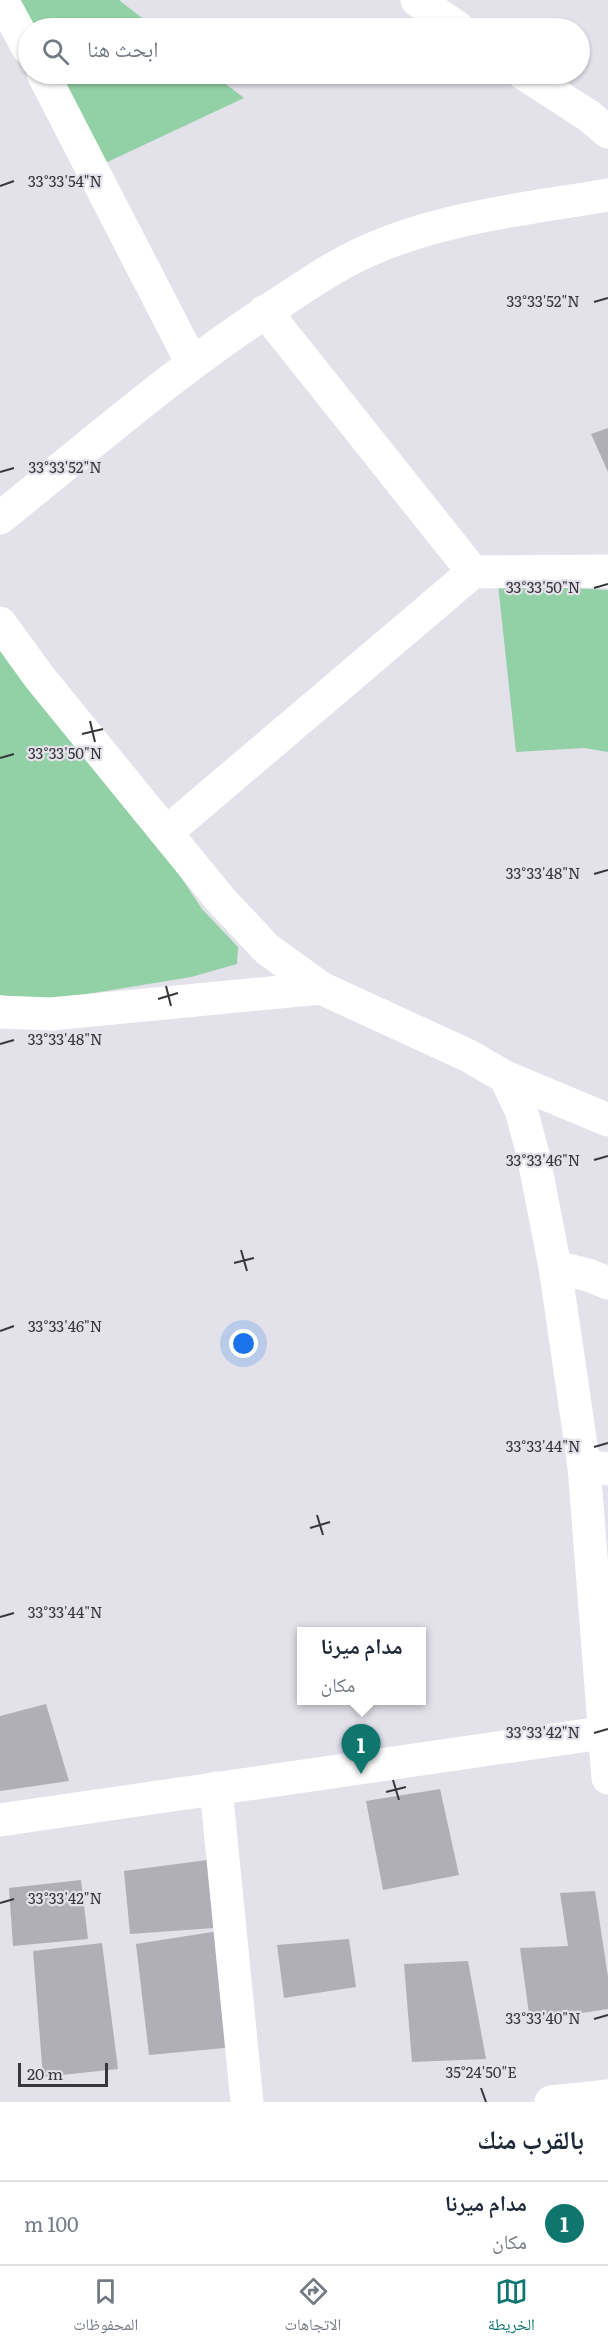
<!DOCTYPE html>
<html lang="ar">
<meta charset="utf-8">
<style>
body{margin:0;font-family:Literata,"Noto Naskh Arabic",serif;background:#f6f6f7;color:#1f2937;direction:rtl}
.scale{position:absolute;left:18px;bottom:15px;width:90px;box-sizing:border-box;padding-left:6px;border:3px solid #38373b;border-top:0;font-size:16px;line-height:21px;white-space:nowrap;color:#38373b;-webkit-text-stroke:4px #e3e1ea;paint-order:stroke}
.you{position:absolute;left:244px;top:1344px;width:21px;height:21px;margin:-15px;border:4px solid #fff;border-radius:50%;background:#1a73e8;box-shadow:0 0 0 9px #1a73e833}
.badge{display:grid;place-items:center;width:39px;height:39px;border-radius:50%;background:#0f766e;color:#fff;font-size:20px;font-weight:700}
.pin{position:absolute;translate:-50% -50px;filter:drop-shadow(0 2px 3px #0008)}
.pin::after{content:'';position:absolute;top:32px;width:21px;height:18px;background:inherit;clip-path:polygon(0 0,100% 0,50% 100%)}
.popup{position:absolute;left:297px;top:1627px;width:129px;height:78px;box-sizing:border-box;display:grid;place-content:center;border-radius:0px;background:#fff;filter:drop-shadow(0 2px 4px #0005);font-size:20px;white-space:nowrap;color:#747a83}
.popup b{font-size:22px;color:#1f2937}
.popup::after{content:'';position:absolute;left:50%;top:100%;margin-left:-12px;border:12px solid transparent;border-top-color:#fff}
.list{margin:0;padding:0;list-style:none}
h2{display:flex;justify-content:space-between;align-items:center;height:78px;margin:0;padding:0 24px;font-size:26px}
h2 small{font-size:20px;font-weight:400;color:#747a83}
.list li{display:grid;grid-template-columns:39px 1fr auto;gap:18px;align-items:center;box-sizing:border-box;height:84px;padding:0 24px;border-top:2px solid #e0e1e3}
.list b{display:block;font-size:22px;white-space:nowrap}
.list p{margin:0;font-size:20px;white-space:nowrap;color:#747a83}
.list em{font-size:20px;font-style:normal;color:#747a83}
.icon{flex:none;width:33px;height:33px;fill:none;stroke:currentColor;stroke-width:2;stroke-linecap:round;stroke-linejoin:round}
.map{position:relative;flex:none;width:608px;height:2102px;overflow:hidden;direction:ltr}
.search{position:absolute;background:#fff;box-shadow:0 2px 4px #0004;left:18px;right:18px;top:18px;height:66px;display:flex;align-items:center;gap:15px;box-sizing:border-box;padding:0 21px;border-radius:33px;color:#747a83;font-size:22px}
.sheet{height:162px;background:#fff}
nav{display:flex;justify-content:space-around;align-items:center;box-sizing:border-box;height:84px;border-top:2px solid #e0e1e3;background:#fff;font-size:16px;color:#747a83}
nav a{display:grid;justify-items:center;gap:3px}
nav .on{color:#0f766e}
.map>svg:first-child{display:block}
</style>
<div class="map">
<svg width="608" height="2102" viewBox="0 0 608 2102">
<rect width="100%" height="100%" fill="#e3e1ea"/>
<path fill="#92d1a5" d="M15,0h104l36,28h-124z
M56,74h157l31,24 -143,67z
M498,584l110,6v162l-24,-4 -68,4z
M0,639l147,187 55,83 36,38 -1,17 -46,13 -146,24 -45,-6z"/>
<path fill="#b0aeb7" d="M608,428v44l-17,-38z
M46,1704l23,77 -69,10v-75z
M440,1789l19,86 -76,15 -17,-89z
M207,1860l7,68 -84,6 -6,-63z
M81,1880l7,59 -75,7 -4,-58z
M595,1891l13,86v32l-78,12 -10,-73 48,-2 -8,-53z
M225,1930l10,117 -86,8 -13,-111z
M349,1939l7,48 -72,11 -7,-53z
M102,1943l16,126 -75,8 -10,-126z
M468,1961l18,98 -74,3 -8,-98z"/>
<g fill="none" stroke-linecap="round" stroke-linejoin="round">
<path stroke="#fff" stroke-width="33" d="M2,0l26,48
M417,0l41,28
M43,74l149,289
M524,74l65,42 19,16
M265,311l208,261
M0,518c93,-75 183,-154 284,-218 29,-19 58,-39 90,-52 73,-31 156,-40 234,-53
M167,832l306,-260 135,-1
M0,1012l51,2 270,-26
M505,1077l103,43
M555,1267l33,8 20,8
M584,1466l24,3
M216,1788l31,314
M0,1820l608,-88"/>
<path stroke="#fff" stroke-width="33" d="M0,623l40,55 180,221 47,50 54,39 148,68 36,21 16,33 12,44 22,113 29,199 24,312"/>
<path stroke="#fff" stroke-width="33" d="M551,2102l57,-6"/>
</g>
<path fill="none" stroke="#38373b" stroke-width="2" d="M0,186l14,-5M594,302l14,-4M0,472l14,-4M594,588l14,-4M90,721l5,21M82,734l21,-5M0,758l14,-4M594,874l14,-4M166,986l5,20M158,999l20,-6M0,1044l14,-4M594,1160l14,-4M241,1250l6,21M234,1263l20,-5M0,1331l14,-5M594,1447l14,-4M317,1515l6,20M310,1528l20,-6M0,1617l14,-4M594,1733l14,-4M393,1780l6,20M386,1792l20,-5M0,1903l14,-4M594,2019l14,-4M481,2088l5,14"/>
<g font-size="15" text-anchor="middle" fill="#38373b" stroke="#e3e1ea" stroke-width="4.5" stroke-linejoin="round" paint-order="stroke">
<text x="65" y="187">33°33'54"N</text>
<text x="543" y="307">33°33'52"N</text>
<text x="65" y="473">33°33'52"N</text>
<text x="543" y="593">33°33'50"N</text>
<text x="65" y="759">33°33'50"N</text>
<text x="543" y="879">33°33'48"N</text>
<text x="65" y="1045">33°33'48"N</text>
<text x="543" y="1166">33°33'46"N</text>
<text x="65" y="1332">33°33'46"N</text>
<text x="543" y="1452">33°33'44"N</text>
<text x="65" y="1618">33°33'44"N</text>
<text x="543" y="1738">33°33'42"N</text>
<text x="65" y="1904">33°33'42"N</text>
<text x="543" y="2024">33°33'40"N</text>
<text x="481" y="2078">35°24'50"E</text>
</g>
</svg>
<div class="scale">20 m</div>
<div class="you"></div>
<div class="pin badge" style="left:361px;top:1774px">1</div>
<div class="popup"><b>مدام ميرنا</b>مكان</div>
<div class="search"><svg class="icon" aria-label="search" viewBox="0 0 24 24"><circle cx="10" cy="10" r="6"/><path d="M15 15l6 6"/></svg>ابحث هنا</div>
</div>
<section class="sheet">
<h2>بالقرب منك<small></small></h2>
<ul class="list">
<li><span class="badge">1</span><div><b>مدام ميرنا</b><p>مكان</p></div><em>100 m</em></li>
</ul>
</section>
<nav>
<a class="on"><svg class="icon" aria-label="map" viewBox="0 0 24 24"><path d="M3 6l6-2 6 2 6-2v14l-6 2-6-2-6 2zM9 4v14M15 6v14"/></svg>الخريطة</a>
<a><svg class="icon" aria-label="directions" viewBox="0 0 24 24"><path d="M12 3l9 9-9 9-9-9zM9 14v-3h6M13 9l2 2-2 2"/></svg>الاتجاهات</a>
<a><svg class="icon" aria-label="saved" viewBox="0 0 24 24"><path d="M7 4h10v16l-5-4-5 4z"/></svg>المحفوظات</a>
</nav>
